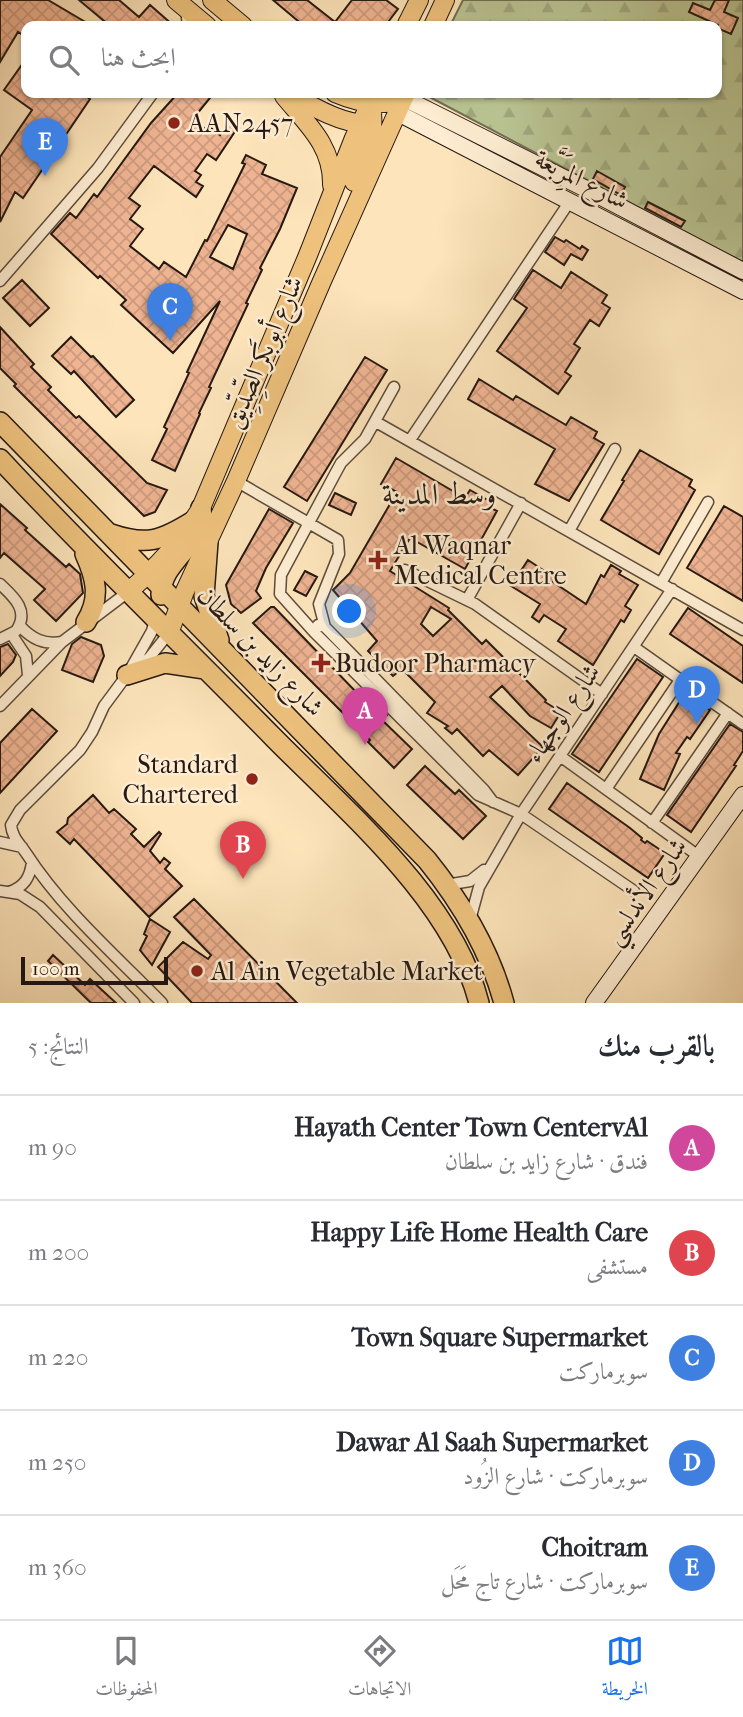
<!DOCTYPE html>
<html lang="ar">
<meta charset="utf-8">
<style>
body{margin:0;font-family:"IM FELL French Canon",Amiri,serif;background:#f2f2f3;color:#2b2b33;direction:rtl}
.scale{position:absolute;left:21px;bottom:18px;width:147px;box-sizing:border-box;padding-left:7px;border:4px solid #261912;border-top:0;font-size:19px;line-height:24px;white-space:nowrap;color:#261912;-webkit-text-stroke:5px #feedd2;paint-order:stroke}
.you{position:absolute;left:350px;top:612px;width:24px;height:24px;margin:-18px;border:5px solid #fff;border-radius:50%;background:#1a73e8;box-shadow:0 0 0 10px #1a73e833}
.badge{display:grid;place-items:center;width:46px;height:46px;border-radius:50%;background:#1a73e8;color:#fff;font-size:23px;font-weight:700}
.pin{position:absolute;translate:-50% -58px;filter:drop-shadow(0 2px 4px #0008)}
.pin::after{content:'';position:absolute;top:37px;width:24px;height:21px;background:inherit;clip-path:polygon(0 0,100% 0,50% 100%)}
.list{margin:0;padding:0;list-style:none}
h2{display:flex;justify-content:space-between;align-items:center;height:91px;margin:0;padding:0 28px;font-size:30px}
h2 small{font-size:23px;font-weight:400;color:#7c7c81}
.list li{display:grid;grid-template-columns:46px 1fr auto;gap:21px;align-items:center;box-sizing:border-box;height:105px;padding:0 28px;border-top:2px solid #e1e1e2}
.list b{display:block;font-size:26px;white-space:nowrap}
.list p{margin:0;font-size:23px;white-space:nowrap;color:#7c7c81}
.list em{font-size:23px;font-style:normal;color:#7c7c81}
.icon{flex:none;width:38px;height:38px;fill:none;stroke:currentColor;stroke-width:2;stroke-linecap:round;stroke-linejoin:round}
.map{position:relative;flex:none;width:743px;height:1003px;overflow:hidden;direction:ltr}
.search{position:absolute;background:#fff;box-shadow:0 2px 5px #0004;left:21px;right:21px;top:21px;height:77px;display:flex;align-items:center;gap:18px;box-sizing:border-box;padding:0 24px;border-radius:14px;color:#7c7c81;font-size:26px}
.sheet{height:616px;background:#fff}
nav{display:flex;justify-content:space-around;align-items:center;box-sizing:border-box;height:98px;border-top:2px solid #e1e1e2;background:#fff;font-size:19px;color:#7c7c81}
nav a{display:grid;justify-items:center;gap:4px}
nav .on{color:#1a73e8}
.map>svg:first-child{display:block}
</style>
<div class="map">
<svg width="743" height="1003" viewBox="0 0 743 1003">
<defs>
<pattern id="forest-firs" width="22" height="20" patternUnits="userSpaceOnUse" patternTransform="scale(1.75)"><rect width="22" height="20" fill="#bac594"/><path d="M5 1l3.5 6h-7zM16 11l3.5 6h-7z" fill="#a0a97f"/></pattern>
<pattern id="building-cross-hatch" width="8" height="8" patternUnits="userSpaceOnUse" patternTransform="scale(1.75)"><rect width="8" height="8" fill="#efb492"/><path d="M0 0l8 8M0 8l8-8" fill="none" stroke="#cd9a7d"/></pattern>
</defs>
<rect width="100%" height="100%" fill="#fde4ba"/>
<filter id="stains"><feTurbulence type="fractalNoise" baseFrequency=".00286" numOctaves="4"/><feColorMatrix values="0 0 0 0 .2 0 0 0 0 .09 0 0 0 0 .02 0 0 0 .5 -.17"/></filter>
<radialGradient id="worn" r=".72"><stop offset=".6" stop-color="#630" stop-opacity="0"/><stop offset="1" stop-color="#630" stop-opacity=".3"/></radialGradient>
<path fill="url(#forest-firs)" stroke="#706f53" stroke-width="2" d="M463,0h280v262l-321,-169h295v-67h-267z"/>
<path fill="url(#building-cross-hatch)" stroke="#261912" stroke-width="2" fill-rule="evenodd" d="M0,0h48l44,26h-66v11l-8,-5 -18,30z
M79,0h40l20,17 11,-12 24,21h-64z
M273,0h34l28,22 17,-22h34l12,9 -13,17h-81z
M715,0h14l-5,12 14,6 -7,16 -14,-6 1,-3 -29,-13 4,-9 17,7z
M26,59v34h55l9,6 -67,99 -8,-6 -15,30v-65l32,-47 -28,-20z
M178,93h36l-22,27 17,11 2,-3 9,7 10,-14 8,6 -22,33 -9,-6 -12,17 6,4 -5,7 7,4 -7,11 -42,-31 -25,32 11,8 -10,13 13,10 -13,17 29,23 5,-7 22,15 19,-37 2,1 38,-77 -3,-1 4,-8 20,10 -4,9 35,14 -17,41 -20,39 2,2 -16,33 2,1 -39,83 2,1 -12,25 1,1 -25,57 -23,-11 15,-31 -3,-2 25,-54 -2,-1 33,-71 -47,52 -52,-48 5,-5 -26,-24 -2,2 -47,-44 19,-21 6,5 18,-24 3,3 54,-74zM228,225l19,9 -14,35 -23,-12z
M597,171l28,16 -4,8 -28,-16z
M648,202l37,19 -4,6 -36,-19z
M555,237l9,5 2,-2 14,9 2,-3 6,4 -6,10 -11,-6 -7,11 -19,-13z
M533,270l28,18 10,-16 36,23 -5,8 8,5 -11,18 -9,-6 -16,24 6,4 -15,24 6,4 -13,18 -61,-43 30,-43 -13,-9z
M22,280l27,28 -19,18 -27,-28z
M0,327l34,37 -3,3 20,20 -3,3 28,28 3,-2 68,67 20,7 -12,22 -11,4 -130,-130 2,-2 -16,-16z
M71,337l20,20 2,-1 41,44 -18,17 -42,-46 -3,3 -19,-18z
M365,357l22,13 -80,131 -23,-14z
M479,379l34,21 3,-4 50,29 5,-8 26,15 -3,6 10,6 -35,57 -34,-17 20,-35 -87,-50z
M640,450l52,30 -3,6 6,4 -36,64 -58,-34 23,-39 -2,-1z
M396,458l69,40 5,-8 21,12 -2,5 8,4 -32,58 -55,-31 -20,33 59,37 -1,2 34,34 4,-4 60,60 -1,2 16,10 -10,16 -21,-12 -28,-30 -12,11 53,50 -25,28 -29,-25 -6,6 -26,-27 -5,5 -7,-6 3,-2 -21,-13 8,-11 -33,-33 -9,7 -25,-25 9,-10 -44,-51 17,-17 47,-81 -16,-8zM431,607l20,12 -18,17 -12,-12z
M335,493l21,10 -5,12 -22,-10z
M0,504l27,24 -2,2 41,37 3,-3 11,10 3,19 -27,28 -22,-21 11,-11 -41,-36 -4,5z
M724,506l19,11v84l-56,-33z
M269,509l24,14 -27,45 -10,23 5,7 -20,15 -10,-9 -5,-19z
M528,560l27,18 -2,4 33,22 15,-29 3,2 7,-12 10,6 -2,3 19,11 -13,21 6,4 -7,12 -3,-2 -28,45 -35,-24 8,-12 -22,-14 -5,7 -7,-5 8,-13 -29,-18z
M305,571l12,6 -11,19 -12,-6z
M271,607h3l83,86 4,-3 26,25 -5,5 30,29 -18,19 -26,-26 2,-2 -117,-117z
M688,608l55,38v37l-73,-49z
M81,637l20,8 3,11 -11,26 -31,-12 10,-26z
M8,644l8,11 -3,7 -13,14v-29z
M637,659l26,18 -64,95 -27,-18z
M685,693l25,17 -20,29 -3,-2 -11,16 4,1 -16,36 -24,-11 19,-45z
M32,709l25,22 -57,62v-50z
M730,724l13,8v19l-9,14 2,1 -45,66 -24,-17z
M425,766l30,28 4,-4 27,26 -23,23 -56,-54z
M567,783l63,45 12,10 -1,2 4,3 2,-2 18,12 -17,25 -99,-69z
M93,795l16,18 5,-4 22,20 -5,5 13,13 15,-15 2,2 -11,17 10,12 4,-5 6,5 -5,6 17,17 -33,31 -75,-78 -4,5 -13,-12 10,-8 1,-6z
M194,899l103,104h-105l-34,-36 25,-25 25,17 3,-4 -37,-38z
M150,919l20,13 -18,33 -12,-15 7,-14 -3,-2z
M53,955l32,30 5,-6 26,24h-25l-43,-42z"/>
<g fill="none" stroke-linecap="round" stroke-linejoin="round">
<defs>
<path id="street" d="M186,9l2,17
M0,281l98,-113 55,-75
M394,387l-29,52 -24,24 -6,11 -54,101 -1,19 34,38 164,163 43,19 113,77
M376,422l367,208
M410,440l160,-239
M236,481l102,59 1,14 -20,50 6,23
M569,531l46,-82
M405,570l70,34 127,90
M661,583l47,-81
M0,584c14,13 30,27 16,47l-16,8
M467,600l54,-97
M20,626c12,13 24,19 42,16
M314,632l4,-7 7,2 159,163 9,12
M12,635l14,21 2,19
M634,647l109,77
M130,670l22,-39 4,-15
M0,706l62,-64 66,-50
M560,756l140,101
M606,789l74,-109
M652,823l76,-110
M0,842l22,5
M446,885l24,-4 14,-11
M0,891l20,3 20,13 94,96
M9,892c15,-5 21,-14 23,-30
M470,920l9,-33 42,-73 151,-225
M162,1003c-47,-48 -99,-93 -136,-150 -6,-9 -14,-16 -15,-28l9,-15 60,-60 12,-18 12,-26 23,-31 22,-17 20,-25"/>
<path id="secondary" d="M404,98l180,90 159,83
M398,113l345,178
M594,1003l149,-208"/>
<path id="primary" d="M176,0l31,26
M212,0l31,26
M406,26l13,-26
M433,26l12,-26
M290,93c22,14 53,32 80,31
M335,93c21,9 47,15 69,5
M284,96c23,28 49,50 48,89
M354,182c14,-31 22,-44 17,-80
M128,592c28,-24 54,-52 73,-84l107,-253 46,-117 21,-45
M169,633l16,-42 51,-110 86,-200 84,-188"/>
<path id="highway" d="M0,422l427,438c33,41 63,91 77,143
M0,459c89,96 183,186 274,279 73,74 179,162 205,265
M111,534c35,12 50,7 82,-13
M208,542l-4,54 15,44
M85,554c11,24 16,44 1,68
M161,595c-1,-35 46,-51 40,-87
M127,675l38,-12 40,6"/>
</defs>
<use href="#street" stroke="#5c4c3c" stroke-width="13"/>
<use href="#secondary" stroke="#261912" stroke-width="18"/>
<use href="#primary" stroke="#261912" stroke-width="20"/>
<use href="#highway" stroke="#261912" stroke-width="22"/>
<use href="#street" stroke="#feedd2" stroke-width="10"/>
<use href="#secondary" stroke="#feedd2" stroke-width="16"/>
<use href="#primary" stroke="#eec27d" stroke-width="18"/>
<use href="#highway" stroke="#eec27d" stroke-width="19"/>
</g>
<g fill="#8f2418" stroke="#feedd2" stroke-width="2.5">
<circle cx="174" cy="123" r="7"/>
<path d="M374.5 549.5h7v7h7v7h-7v7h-7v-7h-7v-7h7z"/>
<path d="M317.5 652.5h7v7h7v7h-7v7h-7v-7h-7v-7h7z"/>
<circle cx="252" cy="779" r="7"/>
<circle cx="197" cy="971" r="7"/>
</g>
<g text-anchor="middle" stroke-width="5" stroke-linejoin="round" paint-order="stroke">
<g font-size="26" fill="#261912" stroke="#feedd2" text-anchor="start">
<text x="188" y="132">AAN2457</text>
<text x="394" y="554">Al Waqnar<tspan x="394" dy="30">Medical Centre</tspan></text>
<text x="335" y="672">Budoor Pharmacy</text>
<text x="238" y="773" text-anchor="end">Standard<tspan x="238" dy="30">Chartered</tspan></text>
<text x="211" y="980">Al Ain Vegetable Market</text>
</g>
<g font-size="26" fill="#261912" stroke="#feedd2">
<text transform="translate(582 179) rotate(27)" y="9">شارع المِرَبَّعة</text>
<text transform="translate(263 352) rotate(-67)" y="9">شارع أبوبَكر الصِّدِّيق</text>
<text transform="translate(261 651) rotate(46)" y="9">شارع زايد بن سلطان</text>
<text transform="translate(562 713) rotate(-56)" y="9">شارع الوجهاء</text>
<text transform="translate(645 891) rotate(-55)" y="9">شارع الأندلسي</text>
</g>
<g font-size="30" fill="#261912" stroke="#feedd2">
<text x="439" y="504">وسط المدينة</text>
</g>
</g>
<rect width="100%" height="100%" filter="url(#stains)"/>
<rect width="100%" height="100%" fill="url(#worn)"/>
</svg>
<div class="scale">100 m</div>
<div class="you"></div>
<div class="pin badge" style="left:365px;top:745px;background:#d1479c">A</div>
<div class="pin badge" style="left:243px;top:879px;background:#e0444e">B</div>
<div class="pin badge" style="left:170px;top:341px;background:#3f7fe0">C</div>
<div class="pin badge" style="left:697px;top:724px;background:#3f7fe0">D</div>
<div class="pin badge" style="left:45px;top:176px;background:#3f7fe0">E</div>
<div class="search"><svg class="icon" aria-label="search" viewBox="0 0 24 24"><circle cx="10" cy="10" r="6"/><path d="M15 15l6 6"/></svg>ابحث هنا</div>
</div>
<section class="sheet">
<h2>بالقرب منك<small>النتائج: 5</small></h2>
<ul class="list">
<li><span class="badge" style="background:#d1479c">A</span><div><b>Hayath Center Town CentervAl</b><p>فندق · شارع زايد بن سلطان</p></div><em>90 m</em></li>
<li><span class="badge" style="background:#e0444e">B</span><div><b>Happy Life Home Health Care</b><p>مستشفى</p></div><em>200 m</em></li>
<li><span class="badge" style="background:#3f7fe0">C</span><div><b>Town Square Supermarket</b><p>سوبرماركت</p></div><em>220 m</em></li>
<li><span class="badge" style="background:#3f7fe0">D</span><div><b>Dawar Al Saah Supermarket</b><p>سوبرماركت · شارع الزُود</p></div><em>250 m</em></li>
<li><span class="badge" style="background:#3f7fe0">E</span><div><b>Choitram</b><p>سوبرماركت · شارع تاج مَحَل</p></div><em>360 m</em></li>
</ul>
</section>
<nav>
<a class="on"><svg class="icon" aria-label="map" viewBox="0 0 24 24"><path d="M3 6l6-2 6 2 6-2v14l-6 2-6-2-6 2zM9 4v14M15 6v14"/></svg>الخريطة</a>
<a><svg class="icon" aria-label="directions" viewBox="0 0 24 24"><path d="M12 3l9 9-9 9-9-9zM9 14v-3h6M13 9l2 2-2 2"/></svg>الاتجاهات</a>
<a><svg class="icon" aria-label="saved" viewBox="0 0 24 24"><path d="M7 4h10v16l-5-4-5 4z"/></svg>المحفوظات</a>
</nav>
